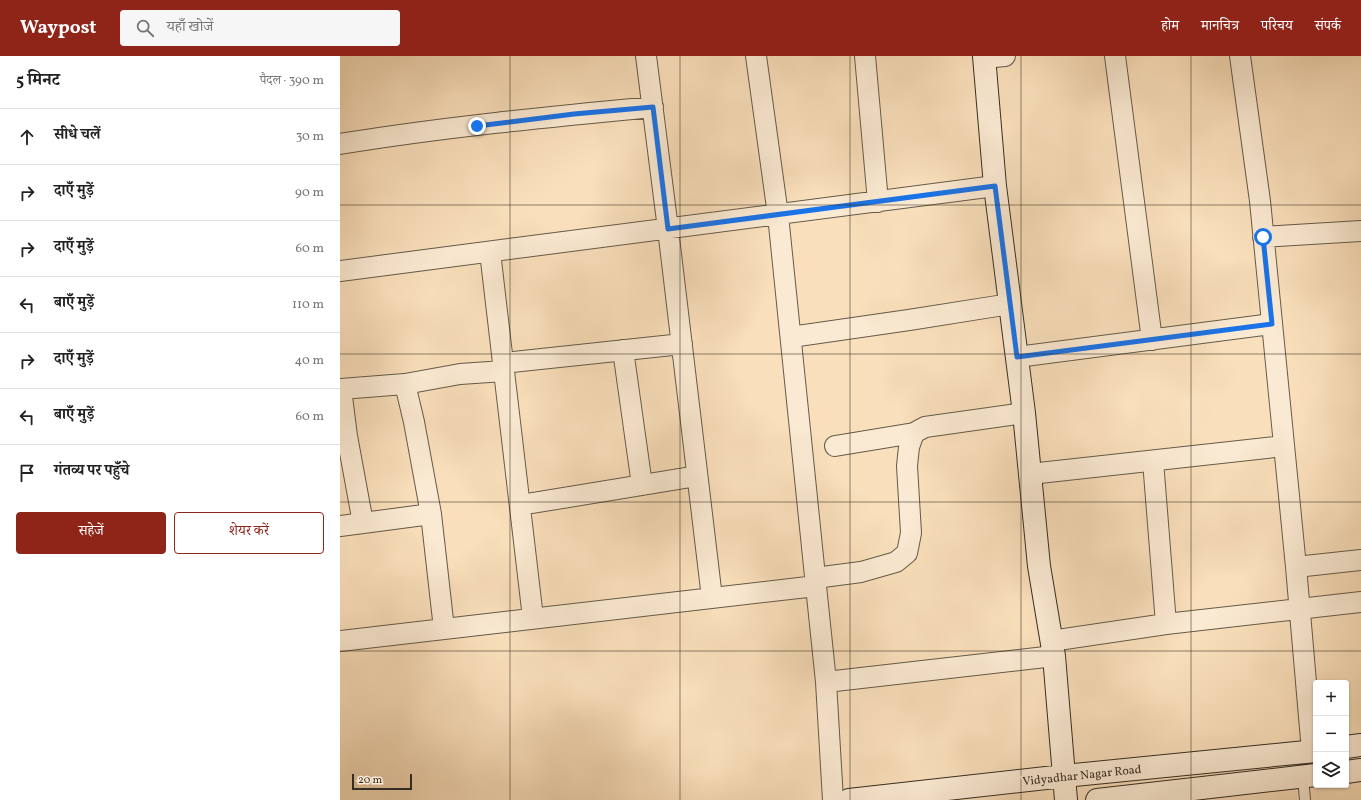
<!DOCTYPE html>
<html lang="hi">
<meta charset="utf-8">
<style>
body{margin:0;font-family:Vollkorn,"Noto Serif Devanagari",serif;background:#f6f6f6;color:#222}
.controls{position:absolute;right:12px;bottom:12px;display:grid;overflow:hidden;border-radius:4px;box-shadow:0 1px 3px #0004}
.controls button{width:36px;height:36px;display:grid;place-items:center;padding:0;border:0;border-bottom:1px solid #e0e0e0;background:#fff;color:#222;font:20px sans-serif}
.scale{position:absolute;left:12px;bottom:10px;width:60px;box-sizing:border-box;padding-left:4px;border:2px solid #352d23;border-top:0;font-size:11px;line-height:14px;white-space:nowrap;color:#352d23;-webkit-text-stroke:3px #fbead3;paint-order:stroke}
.stop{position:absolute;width:12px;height:12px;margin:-9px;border:3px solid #1a73e8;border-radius:50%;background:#fff}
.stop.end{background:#1a73e8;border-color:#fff;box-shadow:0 1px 4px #0008}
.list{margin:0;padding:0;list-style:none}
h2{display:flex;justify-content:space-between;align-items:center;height:52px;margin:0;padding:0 16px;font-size:17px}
h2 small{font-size:13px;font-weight:400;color:#767676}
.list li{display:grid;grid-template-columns:26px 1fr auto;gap:12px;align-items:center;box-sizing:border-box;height:56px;padding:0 16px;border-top:1px solid #e0e0e0}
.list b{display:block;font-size:15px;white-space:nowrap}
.list em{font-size:13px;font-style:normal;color:#767676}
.actions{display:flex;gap:8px;padding:12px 16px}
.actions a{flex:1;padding:9px 0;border:1px solid #8f2418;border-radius:4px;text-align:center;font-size:14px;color:#8f2418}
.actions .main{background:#8f2418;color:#fff}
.icon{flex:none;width:22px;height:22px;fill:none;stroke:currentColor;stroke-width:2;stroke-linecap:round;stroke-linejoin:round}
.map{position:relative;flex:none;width:1021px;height:744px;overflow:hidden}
header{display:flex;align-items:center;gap:24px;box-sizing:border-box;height:56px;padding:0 20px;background:#8f2418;color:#fff}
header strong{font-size:19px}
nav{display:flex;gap:22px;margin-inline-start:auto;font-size:14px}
.search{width:280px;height:36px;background:#f6f6f6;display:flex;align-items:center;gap:10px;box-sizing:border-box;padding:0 14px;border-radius:4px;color:#767676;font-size:15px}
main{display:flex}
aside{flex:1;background:#fff}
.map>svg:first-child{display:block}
</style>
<header>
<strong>Waypost</strong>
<div class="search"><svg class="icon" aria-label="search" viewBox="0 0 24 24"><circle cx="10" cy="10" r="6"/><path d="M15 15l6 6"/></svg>यहाँ खोजें</div>
<nav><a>होम</a><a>मानचित्र</a><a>परिचय</a><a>संपर्क</a></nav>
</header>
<main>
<aside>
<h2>5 मिनट<small>पैदल · 390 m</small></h2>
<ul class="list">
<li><svg class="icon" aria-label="ahead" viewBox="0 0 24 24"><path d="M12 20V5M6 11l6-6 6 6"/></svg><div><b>सीधे चलें</b></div><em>30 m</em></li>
<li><svg class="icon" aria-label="right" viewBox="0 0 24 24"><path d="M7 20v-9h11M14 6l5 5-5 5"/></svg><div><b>दाएँ मुड़ें</b></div><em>90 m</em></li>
<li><svg class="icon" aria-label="right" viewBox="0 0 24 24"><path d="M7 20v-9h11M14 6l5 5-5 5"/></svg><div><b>दाएँ मुड़ें</b></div><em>60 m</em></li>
<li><svg class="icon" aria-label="left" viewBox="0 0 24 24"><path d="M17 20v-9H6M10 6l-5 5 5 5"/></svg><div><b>बाएँ मुड़ें</b></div><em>110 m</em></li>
<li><svg class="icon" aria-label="right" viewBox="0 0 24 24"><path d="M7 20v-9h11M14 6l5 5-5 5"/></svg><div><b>दाएँ मुड़ें</b></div><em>40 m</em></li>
<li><svg class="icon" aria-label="left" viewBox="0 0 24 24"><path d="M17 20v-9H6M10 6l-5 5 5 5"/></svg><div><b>बाएँ मुड़ें</b></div><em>60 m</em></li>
<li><svg class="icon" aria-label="arrive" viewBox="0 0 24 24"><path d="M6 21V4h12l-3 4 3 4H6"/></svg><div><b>गंतव्य पर पहुँचे</b></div></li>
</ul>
<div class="actions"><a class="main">सहेजें</a><a>शेयर करें</a></div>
</aside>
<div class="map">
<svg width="1021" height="744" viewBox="0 0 1021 744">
<rect width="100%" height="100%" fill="#f9dfbb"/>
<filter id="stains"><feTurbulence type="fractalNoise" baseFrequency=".005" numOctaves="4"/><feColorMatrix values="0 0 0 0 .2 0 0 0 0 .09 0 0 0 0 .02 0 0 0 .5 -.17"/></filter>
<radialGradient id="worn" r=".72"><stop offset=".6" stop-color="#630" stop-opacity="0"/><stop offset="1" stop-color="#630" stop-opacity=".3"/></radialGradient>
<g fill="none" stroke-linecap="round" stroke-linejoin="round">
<defs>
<path id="lane" d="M963,721l2,23"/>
<path id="street" d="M306,0l22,173 44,369
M416,0l22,159 38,371
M525,0l13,146
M775,0l37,284
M900,0l20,145 36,366 16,184
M644,2l21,-2
M0,88c104,-17 208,-27 313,-37
M923,181l98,-6
M150,196l43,366
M0,215l655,-85
M451,281l118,-17 101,-16
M283,294l19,135
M677,301l255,-33
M163,307l179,-19
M65,328l55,-10 44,-3
M495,390l79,-13
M813,405l13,163
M690,418l254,-28
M180,449l177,-29
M91,458l-17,-92 -9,-38 -64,5 6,47 16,87 68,-9 13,115
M0,470l23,-3
M956,511l65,-7
M475,522l46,-6 35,-10 11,-9 4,-20 -4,-67 2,-19 5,-14 11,-6 99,-14
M0,585l476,-55 10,96 7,118
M711,585l115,-17 195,-22
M486,626l228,-26"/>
<path id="secondary" d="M644,0l11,130 29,227 15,153 15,90 12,144
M1006,691l15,-2
M1006,716l15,-2
M509,744l215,-24 252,-25
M757,744l219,-25"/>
</defs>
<use href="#lane" stroke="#665a49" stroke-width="12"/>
<use href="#street" stroke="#665a49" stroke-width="22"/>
<use href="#secondary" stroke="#352d23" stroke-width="24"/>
<use href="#lane" stroke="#fbead3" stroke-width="10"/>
<use href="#street" stroke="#fbead3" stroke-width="20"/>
<use href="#secondary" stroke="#fbead3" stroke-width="22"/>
</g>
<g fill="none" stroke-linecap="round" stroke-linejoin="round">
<path stroke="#1a73e8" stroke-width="5" d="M137,70l97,-12 79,-7 15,122 327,-43 22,171 255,-33 -9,-87"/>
</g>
<path fill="none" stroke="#352d23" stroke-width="1" stroke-opacity="0.55" d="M170,0v744M340,0v744M510,0v744M681,0v744M851,0v744M0,149h1021M0,298h1021M0,446h1021M0,595h1021"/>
<g text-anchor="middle" stroke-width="4" stroke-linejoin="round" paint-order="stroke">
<g font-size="12" fill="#352d23" stroke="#fbead3">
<text transform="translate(742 719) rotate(-6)" y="4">Vidyadhar Nagar Road</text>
</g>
</g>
<rect width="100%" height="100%" filter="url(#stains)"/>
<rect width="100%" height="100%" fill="url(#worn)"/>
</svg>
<div class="controls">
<button>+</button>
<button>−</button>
<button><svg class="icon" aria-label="layers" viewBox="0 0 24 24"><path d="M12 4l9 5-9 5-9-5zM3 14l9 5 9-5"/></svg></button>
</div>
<div class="scale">20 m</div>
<div class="stop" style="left:923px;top:181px"></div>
<div class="stop end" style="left:137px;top:70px"></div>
</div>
</main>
